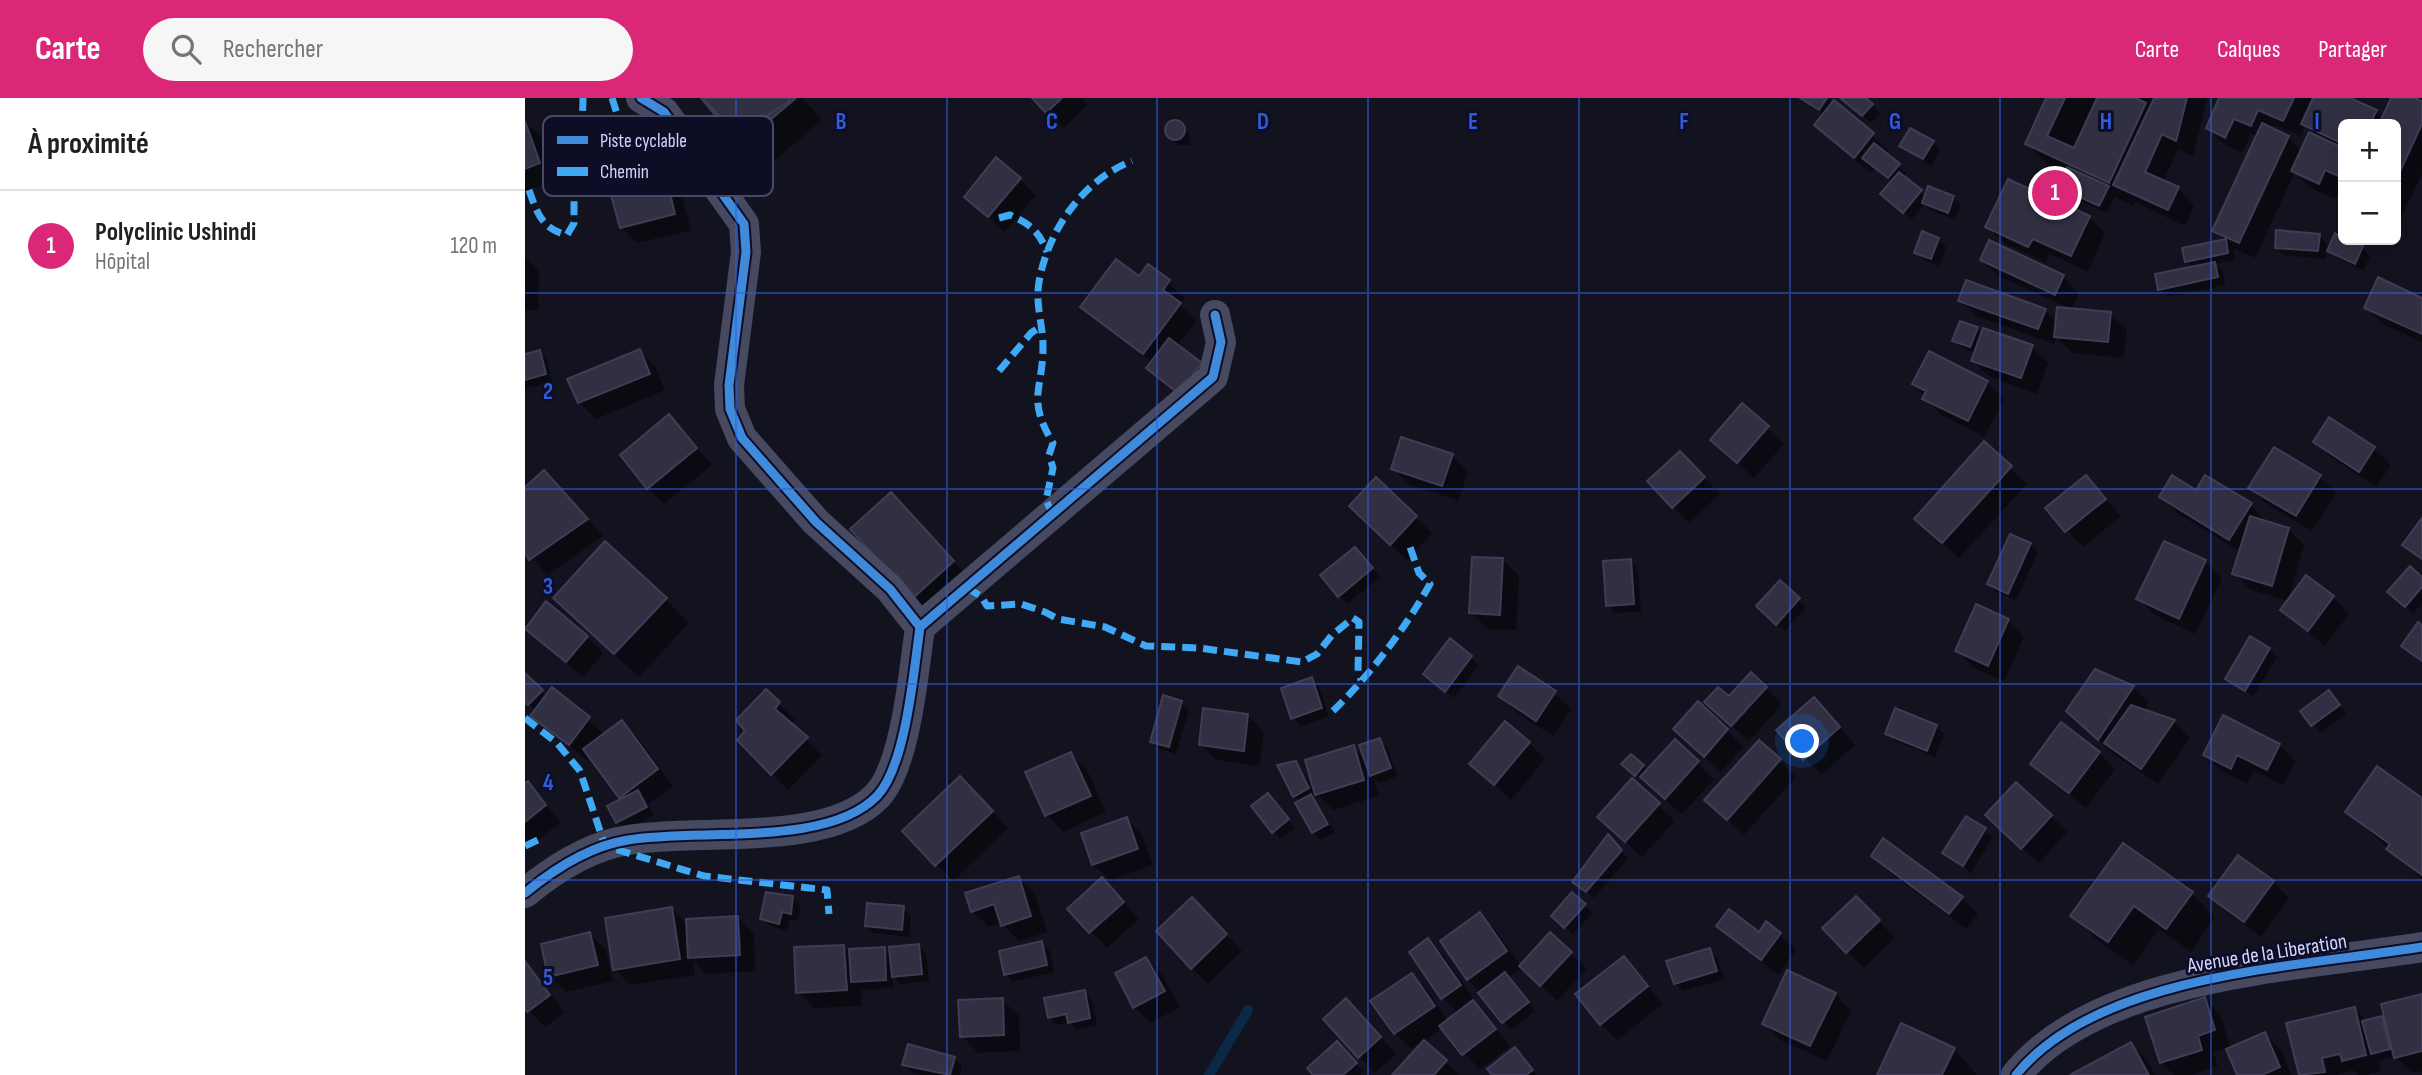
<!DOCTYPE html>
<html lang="fr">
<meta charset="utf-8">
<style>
body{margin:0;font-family:"Sofia Sans Condensed",sans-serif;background:#f6f6f6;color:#202124}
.controls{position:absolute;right:21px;top:21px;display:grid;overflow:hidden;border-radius:10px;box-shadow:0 7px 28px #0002}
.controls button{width:63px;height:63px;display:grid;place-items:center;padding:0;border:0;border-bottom:2px solid #e0e0e0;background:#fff;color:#202124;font:35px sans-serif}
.you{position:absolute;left:1278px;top:644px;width:24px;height:24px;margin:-18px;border:5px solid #fff;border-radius:50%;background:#1a73e8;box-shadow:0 0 0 10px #1a73e833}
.badge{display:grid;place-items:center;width:46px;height:46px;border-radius:50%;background:#db2777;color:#fff;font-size:23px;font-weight:700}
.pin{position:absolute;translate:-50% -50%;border:4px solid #fff;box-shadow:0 2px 7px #0006}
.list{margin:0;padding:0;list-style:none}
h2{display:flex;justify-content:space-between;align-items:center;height:91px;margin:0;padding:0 28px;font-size:30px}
h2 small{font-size:23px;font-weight:400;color:#757577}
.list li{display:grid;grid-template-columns:46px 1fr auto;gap:21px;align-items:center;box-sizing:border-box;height:112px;padding:0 28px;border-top:2px solid #e0e0e0}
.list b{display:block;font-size:26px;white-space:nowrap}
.list p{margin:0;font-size:23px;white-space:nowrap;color:#757577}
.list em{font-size:23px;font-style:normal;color:#757577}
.icon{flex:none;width:38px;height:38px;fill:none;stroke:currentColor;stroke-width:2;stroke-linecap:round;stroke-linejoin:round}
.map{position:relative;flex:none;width:1897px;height:977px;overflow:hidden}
header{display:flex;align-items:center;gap:42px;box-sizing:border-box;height:98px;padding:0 35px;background:#db2777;color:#fff}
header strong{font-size:33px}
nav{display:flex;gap:38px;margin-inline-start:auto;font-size:24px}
.search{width:490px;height:63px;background:#f6f6f6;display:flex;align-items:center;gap:18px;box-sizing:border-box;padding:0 24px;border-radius:38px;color:#757577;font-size:26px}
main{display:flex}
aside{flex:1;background:#fff}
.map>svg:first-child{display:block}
</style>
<header>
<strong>Carte</strong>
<div class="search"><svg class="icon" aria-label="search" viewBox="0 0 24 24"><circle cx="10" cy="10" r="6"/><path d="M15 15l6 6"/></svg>Rechercher</div>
<nav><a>Carte</a><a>Calques</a><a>Partager</a></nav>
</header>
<main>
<aside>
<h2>À proximité<small></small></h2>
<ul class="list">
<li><span class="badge">1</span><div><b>Polyclinic Ushindi</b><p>Hôpital</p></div><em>120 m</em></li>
</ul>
</aside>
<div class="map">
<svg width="1897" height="977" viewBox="0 0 1897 977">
<rect width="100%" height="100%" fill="#131320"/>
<path fill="#0007" fill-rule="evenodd" d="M180,0h97l20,22 -54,46z
M509,0h47l7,7 -25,23z
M1273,0h28l8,5 55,48 -3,4 20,18 -3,4 23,20h27l8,8 -6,14 -24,-8 -6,-7 -13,15 -22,-17 3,-20 -18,-14 -4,5 -39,-32 -16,-16 8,-10z
M1317,0h21l17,15 -9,10z
M1523,0h159l-14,58 -15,-7 -15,33 15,7 16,16 -9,21 -50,-24 -2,4 -18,-9 -8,16 -39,-18 -8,-8 6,-13 -15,-6 -24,-24z
M1696,0h125l30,14 7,7 10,-21h18l9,4 -4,-4h6v76l-26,54v-104h-53v61l-8,14 -26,-12 -14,-15 -40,86 -22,-10 2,12 -20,4 8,8 2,13 -57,12 -8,-8 34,-21 -8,-7 39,-20 -11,-10 44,-94 -7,-3 -9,19 -18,-9 -16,-16zM1750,27l25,11 5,-10 6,6 -9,19 -14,-14 -16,-7z
M0,24l15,14 15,44 -30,11z
M649,24l15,11 1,12h-12l-9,-8 -3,-6z
M1408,44l7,8 -9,16 -29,-20z
M495,81l16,16 -31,37 -39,-35z
M142,85l16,16 8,31 -54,13 -16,-16z
M1564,119l16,16 -17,38 -39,-17 -4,8 -41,-19 -17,-16z
M1811,137l26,13 8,8 -7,14 -26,-12 -8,-8z
M1794,138l8,8 -2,15 -41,-4 -8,-8z
M1413,141l8,8 -7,19 -15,-6 -8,-7z
M0,159l14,14 -1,39h-13z
M1457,162l81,17 16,16 -7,17 38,4 17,16 -4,28 -51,-5 -15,-16 -3,7 -78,-28 -16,-16 85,10 12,13 14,-14 -73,-33z
M624,168l36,32 -5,7 16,16 -19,25 24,18 -6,44 -47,-40 4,-5 -69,-56 56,-29z
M1897,202v42l-40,-18 -16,-17z
M1452,231l6,6 49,12 16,16 -11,31 -47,-17 -17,-16 3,-8 -14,-5 -8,-8z
M114,253l16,16 10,23 -69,29 -17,-17z
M15,254l7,8 5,22 -27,7v-33z
M1462,284l17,17 -20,38 -43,-22 -27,-31z
M144,319l43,48 -48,39 -16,-16z
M1805,321l44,30 17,16 -15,22 -44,-29 -17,-16z
M1242,330l17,16 -30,34 -42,-38z
M1459,346l43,40 -68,74 -26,-23z
M1155,355l40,41 -31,29 -16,-16z
M927,358l16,16 -10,29 -49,-17 -16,-16z
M1561,379l35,39 -38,31 -35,-39z
M1795,379l16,16 -24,38 -45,-27 -17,-16z
M35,390l43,48 -56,39 -22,-26v-60z
M1672,395l54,12 15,17 22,7 16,16 -16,56 -37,-11 -17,-17 7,-21 -64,-39 -16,-16z
M382,413l62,67 -39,35 -16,-16z
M891,419l16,16 -25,27 -40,-38z
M1505,446l8,8 -22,48 -19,-8 -8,-8z
M838,459l17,20 -33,27 -8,-8z
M978,462l16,16 -3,54 -28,-1 -17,-16z
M1105,463l8,8 3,43 -26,1 -7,-8z
M1680,464l17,16 -27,56 -40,-19 -16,-16z
M1897,481v25l-9,9 -15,-13z
M1255,485l26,24 -21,24 -19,-17z
M1808,499l16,17 -24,32 -43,-36z
M140,501l24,24 -50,54 -60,-56z
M1483,523l16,16 -20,44 -31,-14 -16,-16z
M1,530l61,9 16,16 -20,24z
M925,543l29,24 -25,33 -21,-16z
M1744,551l8,8 -24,40 -26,-18z
M0,577l22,22 6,-7 52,45 17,-13 16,16 35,48 -25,18 6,11 -28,15 -8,-8 -8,-15 13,-7 -34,-45 -3,5 -53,-45 3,-4 -11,-10z
M786,581l8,8 10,29 -28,10 -8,-8z
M1608,589l16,16 -5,8 30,11 16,16 -32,46 -43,-29 -30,-28z
M1241,590l16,16 -33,37 -16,-14 14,-15 -18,-13z
M241,593l29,29 -4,5 31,30 -34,35 -49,-50 9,-9z
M1029,595l17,16 -18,27 -37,-24 -16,-16z
M1811,602l10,14 -25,19 -18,-22z
M656,604l8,8 -13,44 -16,-5 -8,-7z
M1305,617l25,30 -34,30 -42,-45z
M723,618l16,16 -5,34 -42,-6 -17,-16z
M1411,628l8,8 -9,23 -40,-16 -8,-8z
M1199,634h5l14,15 -22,25 -29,-26z
M854,642l8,7 10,29 -18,7 -5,-5 5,18 -46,14 -15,-15 -5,3 22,34 -14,8 -8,-8 -12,-30 -7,-6 1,-33 8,8 12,23 38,-47 13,13z
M1150,644l39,37 -32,35 -51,-42v-16l17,15z
M1234,644l37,35 -52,58 -21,-19z
M1004,645l16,16 -34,41 -39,-36z
M1754,647l16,16 -12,24 -29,-15 -7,14 -25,-13 -17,-16z
M1574,655l16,16 -29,39 -53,-45z
M545,656l17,16 19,42 -43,20 -16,-17 -19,-42z
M2,686l34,38 -36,28v-65z
M451,696l32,34 -55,53 -49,-50z
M1897,702v79l-74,-67z
M750,705l20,25 -14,11 -8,-8z
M1133,707l17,16 -33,36 -43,-40z
M1526,718l16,16 -28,31 -35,-31z
M1442,720l26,19 -22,36 -26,-20z
M601,721l16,16 11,30 -43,15 -17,-16z
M1090,746l13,14 -34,40 -20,-16z
M1348,757l88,43 17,16 -12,15 -77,-57z
M493,780l17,16 12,38 -28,9 -17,-18 -13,4 -17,-16z
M1748,784l16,16 -28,39 -34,-25 -16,-16z
M1047,796l21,19 -20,21 -20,-18z
M1667,796l23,23 -24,35 -32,-23 -26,36 -37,-26 -23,-24z
M593,798l21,23 -32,29 -37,-39z
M268,800l8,8 -3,15 -8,-2 -3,12 -17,-5 -8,-8z
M1331,800l39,40 -32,30 -38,-40z
M378,810l8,8 -2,21 -35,-4 -8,-8z
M147,811l17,17 48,-9 17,17 1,37 -49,3 -13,-14 2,15 -64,10 -17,-16z
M683,817l34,36 -34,33 -16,-16z
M955,817l16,16 25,35 30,-31 36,34 -30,32 -34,-33 -15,10 27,33 -24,19 -43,-51z
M1242,826l29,26 -18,25 -60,-49 41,8z
M65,836l16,16 7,31 -47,11 -16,-16z
M903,842l16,16 32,46 -2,1 36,43 -30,24 -37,-42 -20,13 36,34h-65l29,-34 -12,8 -16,-16 16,-58 17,16 20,30 10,-8 -16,-16z
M517,845l8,8 4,21 -41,10 -8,-8z
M394,848l7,8 3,27 -28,3 -8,-9v13l-32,2 1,16 -48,2 -16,-16 46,-45 7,7 33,-5 8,8z
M1184,852l8,8 7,21 -41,12 -8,-8z
M1099,860l39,46 -46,36 -16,-16z
M621,861l16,16 18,32 -29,16 -17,-16z
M0,865l40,49 -20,15 -20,-21z
M559,894l8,8 5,26 -20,4 -7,-8 -13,3 -8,-8z
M1310,896l16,17 -24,50 -47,-21 -16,-17z
M1897,898v75l-10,2 -16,-16 -17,4 2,10 -14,4h-9l-5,-5 -16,5h-37l-12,-51 67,-15 12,12 14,-3 7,7z
M1679,901l17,17 10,33 34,-15 16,16 10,25h-52l-12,-27 -14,4 5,14 -28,9h-16l-13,-12z
M477,902l17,16 1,35 -42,2 -16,-17z
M837,919l34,37 -21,19 -50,-54z
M1606,946l16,16 8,15h-81z
M1429,951l23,26h-99z
M820,953l18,21 -3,3h-45z
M997,959l14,18h-42z
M429,960l8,8 -2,9h-38l-10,-3 -8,-8z"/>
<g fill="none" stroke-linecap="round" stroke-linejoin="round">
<path stroke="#092947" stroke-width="10" d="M684,977l39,-65"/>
</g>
<path fill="#313043" stroke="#3e3d55" stroke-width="2" d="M176,0h87l2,3 -57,36z
M178,0h93l-53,45z
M507,0h30l-16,15z
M1275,0h27l-8,12z
M1315,0h26l7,6 -11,12z
M1521,0h19l-18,38 27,12 23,-50h39l10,5 -37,80 -84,-39z
M1629,0h33l-11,43 -14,-7 -17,38 34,15 -11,23 -55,-25z
M1694,0h75l-11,23 -25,-11 -7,16 -17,-7 -9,19 -19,-10z
M1788,0h37l27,12 -7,14h-27v20l-42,-20z
M1866,0h24l7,3v23l-26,56v-56h-17z
M1309,2l40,33 -20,25 -40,-33z
M640 32a10 10 0 1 1 20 0a10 10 0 1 1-20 0Z
M0,23l15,42 -15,6z
M1737,25l27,13 -50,107 -27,-12z
M1385,30l24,13 -11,18 -24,-13z
M1784,34l34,16v30l-18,-8 -6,14 -28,-13z
M1349,45l26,21 -12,14 -26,-20z
M471,59l25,21 -33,39 -24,-20z
M1542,69l42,19 -10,20 -41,-19z
M1374,74l23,18 -19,23 -23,-19z
M1483,81l82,37 -19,40 -38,-17 -5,8 -43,-20z
M142,83l8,33 -55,14 -9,-33z
M1403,88l26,10 -6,17 -26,-10z
M1751,132l44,4 -2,17 -43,-3z
M1397,133l17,7 -8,21 -17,-6z
M1810,135l8,7 20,6 -8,18 -28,-13z
M1701,141l2,14 -43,9 -3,-14z
M1464,142l75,35 -9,20 -75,-35z
M591,161l23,17 9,-12 22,16 -7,10 18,13 -38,51 -63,-47z
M1690,164l3,15 -60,13 -3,-16z
M1853,179l44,21v36l-58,-26z
M1441,182l80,29 -8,20 -80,-28z
M1532,209l54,5 -3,30 -54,-5z
M1435,223l18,6 -8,20 -18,-6z
M1458,230l50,17 -12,33 -50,-17z
M644,240l33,25 -24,30 -32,-25z
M115,251l10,25 -72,29 -11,-24z
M15,252l6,24 -21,6v-26z
M1404,253l59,30 -20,40 -46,-22 4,-8 -14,-7z
M1217,305l27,23 -32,37 -27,-23z
M144,316l28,34 -50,41 -27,-34z
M1804,319l46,30 -16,25 -46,-30z
M876,339l52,17 -11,32 -51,-17z
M1459,343l28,25 -70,77 -28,-24z
M1749,349l47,28 -25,41 -48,-28z
M1155,353l25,26 -33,31 -25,-27z
M19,372l44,49 -59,41 -4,-7v-66z
M1561,377l20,24 -41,33 -20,-24z
M1647,377l24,15 9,-15 47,28 -23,37 -70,-43z
M851,379l41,39 -27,29 -41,-39z
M366,394l63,69 -41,37 -63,-69z
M1725,418l39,12 -17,58 -40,-12z
M1897,420v41l-20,-14z
M1485,436l21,9 -23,51 -21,-10z
M80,443l62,57 -53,56 -61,-56z
M1639,443l42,19 -27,59 -43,-20z
M830,449l18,21 -35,29 -18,-22z
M947,459l31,1 -3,57 -31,-2z
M1106,461l3,45 -28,2 -3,-45z
M1885,468l12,11v10l-17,20 -18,-15z
M1781,477l28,21 -26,35 -28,-21z
M1255,482l20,18 -24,27 -20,-19z
M21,503l42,35 -22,26 -41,-33z
M1451,506l33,15 -21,47 -33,-15z
M1893,524l4,3v36l-21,-15z
M1725,538l20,12 -25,43 -20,-12z
M925,540l22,18 -27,36 -22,-18z
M993,568l38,25 -20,30 -38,-25z
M1570,571l39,17 -36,54 -32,-29z
M1226,574l16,15 -36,39 -27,-24 14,-15 11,9z
M0,575l18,17 -15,15 -3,-2z
M787,579l10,31 -31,11 -10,-31z
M27,589l38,30 -21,28 -39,-29z
M241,591l14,13 -5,7 33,28 -37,38 -34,-35 8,-9 -9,-11z
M1804,592l11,15 -29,21 -11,-15z
M638,597l19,6 -13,46 -19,-5z
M1289,599l26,30 -37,33 -27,-30z
M1173,603l30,28 -24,28 -31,-28z
M1606,607l44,15 -34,49 -37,-26z
M678,610l45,6 -4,37 -45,-6z
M1370,610l42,17 -10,26 -42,-17z
M1698,617l57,29 -13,26 -30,-15 -6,14 -28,-14z
M97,622l36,49 -39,29 -36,-49z
M980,623l25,21 -36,43 -25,-21z
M1536,624l39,30 -31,41 -39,-29z
M855,640l11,30 -21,8 -11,-31z
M1150,641l24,22 -34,38 -25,-22z
M1234,642l22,19 -54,61 -23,-20z
M829,647l10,35 -49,15 -10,-35z
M546,654l20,44 -46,20 -20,-44z
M1106,656l13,11 -9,11 -14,-12z
M771,663l13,27 -16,9 -16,-32z
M1852,668l45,32v77l-36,-26 4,-5 -45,-32z
M435,678l33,35 -58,55 -33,-35z
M1107,680l28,25 -35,39 -28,-25z
M3,683l18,24 -21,17v-39z
M1491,684l36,33 -31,34 -36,-34z
M113,692l9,17 -31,16 -9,-17z
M743,695l21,26 -17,14 -21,-27z
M786,696l17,30 -16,9 -17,-30z
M1441,718l20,12 -23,38 -21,-13z
M602,719l11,32 -46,16 -11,-32z
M1083,736l14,16 -36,42 -14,-10z
M1358,740l80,59 -14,17 -78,-58z
M1598,745l70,49 -27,37 -32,-23 -26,36 -38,-26z
M1713,757l36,26 -30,41 -36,-26z
M494,778l12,40 -30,10 -7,-22 -23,8 -6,-19z
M577,779l22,25 -35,31 -22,-24z
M241,794l27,4 -2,18 -9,-2 -3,12 -19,-5z
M1047,794l14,12 -22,24 -13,-12z
M1331,798l24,24 -34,33 -24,-25z
M667,799l35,37 -36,35 -35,-38z
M342,805l37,3 -2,24 -37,-4z
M147,809l8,52 -67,11 -8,-52z
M1204,811l30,23 7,-11 15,12 -20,27 -45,-34z
M955,814l27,39 -40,29 -27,-39z
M213,818l2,39 -52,3 -2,-39z
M65,834l8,33 -50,12 -7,-33z
M1025,834l22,20 -32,34 -21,-20z
M903,840l33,47 -20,14 -32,-47z
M517,843l5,24 -43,10 -5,-24z
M394,846l3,30 -30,3 -3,-30z
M319,847l3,45 -51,3 -2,-46z
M360,849l1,33 -35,2 -2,-33z
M1185,850l7,23 -43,13 -8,-23z
M1099,858l24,30 -48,39 -25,-31z
M621,859l19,34 -32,17 -18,-35z
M0,863l25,34 -23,17 -2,-3z
M1262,872l49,23 -26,53 -48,-22z
M980,874l24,30 -27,21 -24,-30z
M887,875l23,33 -41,28 -24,-33z
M560,892l5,28 -22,5 -2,-9 -18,4 -4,-20z
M1897,896v57l-28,7 -13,-54z
M1680,899l10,33 -17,6 4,14 -42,13 -15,-46z
M478,900l1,37 -44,2 -2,-37z
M821,900l35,39 -23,21 -35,-39z
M948,902l23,29 -34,26 -23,-29z
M1830,909l11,48 -24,6 -2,-7 -18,4 3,14 -26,3 -13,-52z
M1857,918l8,33 -19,5 -9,-33z
M1376,925l54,25 -13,27h-65z
M1740,934l15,35 -18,8h-25l-11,-26z
M899,942l23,20 -13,15h-42z
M812,943l20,22 -14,12h-30l-6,-7z
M1606,944l18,33h-79z
M383,946l47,13 -5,18 -48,-10z
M990,949l18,23 -7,5h-34l-5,-6z"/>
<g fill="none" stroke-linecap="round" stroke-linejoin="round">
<path stroke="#474961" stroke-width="30" d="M395,529l293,-250 8,-35 -6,-27
M0,795c29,-24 65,-47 103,-53 68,-12 199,8 249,-44 29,-30 37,-127 43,-169l-30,-38 -74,-67 -74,-84 -12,-29 -1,-24 17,-133 -2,-28 -80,-112 -23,-14
M1491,977c82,-102 285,-108 406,-128"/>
<path stroke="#3fa9f5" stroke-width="7" stroke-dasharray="14 7" stroke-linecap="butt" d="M87,0l24,76
M4,92c8,23 13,39 38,45l7,-12v-39l8,-48 1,-38
M474,120l11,-3c20,9 29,16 37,37
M474,273l32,-38 9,-6
M528,417l-7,-15 7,-32 -4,-13 4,-12c-27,-45 -10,-52 -10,-97 0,-21 -8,-42 -4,-64 9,-52 44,-102 93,-121
M442,490l14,8 6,10 34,-2 24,8 13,7 47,8 41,19 53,2 103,14 15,-8 15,-19 21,-17 6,4 -1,50 3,8
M808,613c37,-36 72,-82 97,-127l-11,-11 -9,-26
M0,620l32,25 23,28 25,75 99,30 123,14 2,24
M0,748l17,-8"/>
<defs>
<path id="cycleway" d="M395,529l293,-250 8,-35 -6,-27
M0,795c29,-24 65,-47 103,-53 68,-12 199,8 249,-44 29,-30 37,-127 43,-169l-30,-38 -74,-67 -74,-84 -12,-29 -1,-24 17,-133 -2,-28 -80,-112 -23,-14
M1491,977c82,-102 285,-108 406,-128"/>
</defs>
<use href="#cycleway" stroke="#0d0d26" stroke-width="13"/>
<use href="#cycleway" stroke="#408adc" stroke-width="9"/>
</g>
<path fill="none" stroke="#2f5cdc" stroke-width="2" stroke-opacity="0.55" d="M211,0v977M422,0v977M632,0v977M843,0v977M1054,0v977M1265,0v977M1475,0v977M1686,0v977M0,195h1897M0,391h1897M0,586h1897M0,782h1897"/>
<g text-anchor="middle" stroke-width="6" stroke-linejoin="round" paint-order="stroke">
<g font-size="21" fill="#d2d5ff" stroke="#0d0d26">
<text transform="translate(1742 855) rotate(-9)" y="7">Avenue de la Liberation</text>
</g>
</g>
<rect x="18" y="18" width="230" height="80" rx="10" fill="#0d0d26" stroke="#484967" stroke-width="2"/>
<rect x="32" y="38" width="31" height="8" fill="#408adc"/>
<rect x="32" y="69" width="31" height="9" fill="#3fa9f5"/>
<g font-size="19" fill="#d2d5ff">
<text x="75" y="49">Piste cyclable</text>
<text x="75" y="80">Chemin</text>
</g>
<g font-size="23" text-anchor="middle" font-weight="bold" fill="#2f5cdc" stroke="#0d0d26" stroke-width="6" stroke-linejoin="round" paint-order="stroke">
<text x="316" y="31">B</text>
<text x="527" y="31">C</text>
<text x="738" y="31">D</text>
<text x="948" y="31">E</text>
<text x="1159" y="31">F</text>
<text x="1370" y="31">G</text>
<text x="1581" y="31">H</text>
<text x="1792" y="31">I</text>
<text x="23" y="301">2</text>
<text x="23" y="496">3</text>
<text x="23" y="692">4</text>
<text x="23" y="887">5</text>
</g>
</svg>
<div class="controls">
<button>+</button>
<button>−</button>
</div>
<div class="you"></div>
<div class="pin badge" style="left:1530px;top:95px">1</div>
</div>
</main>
